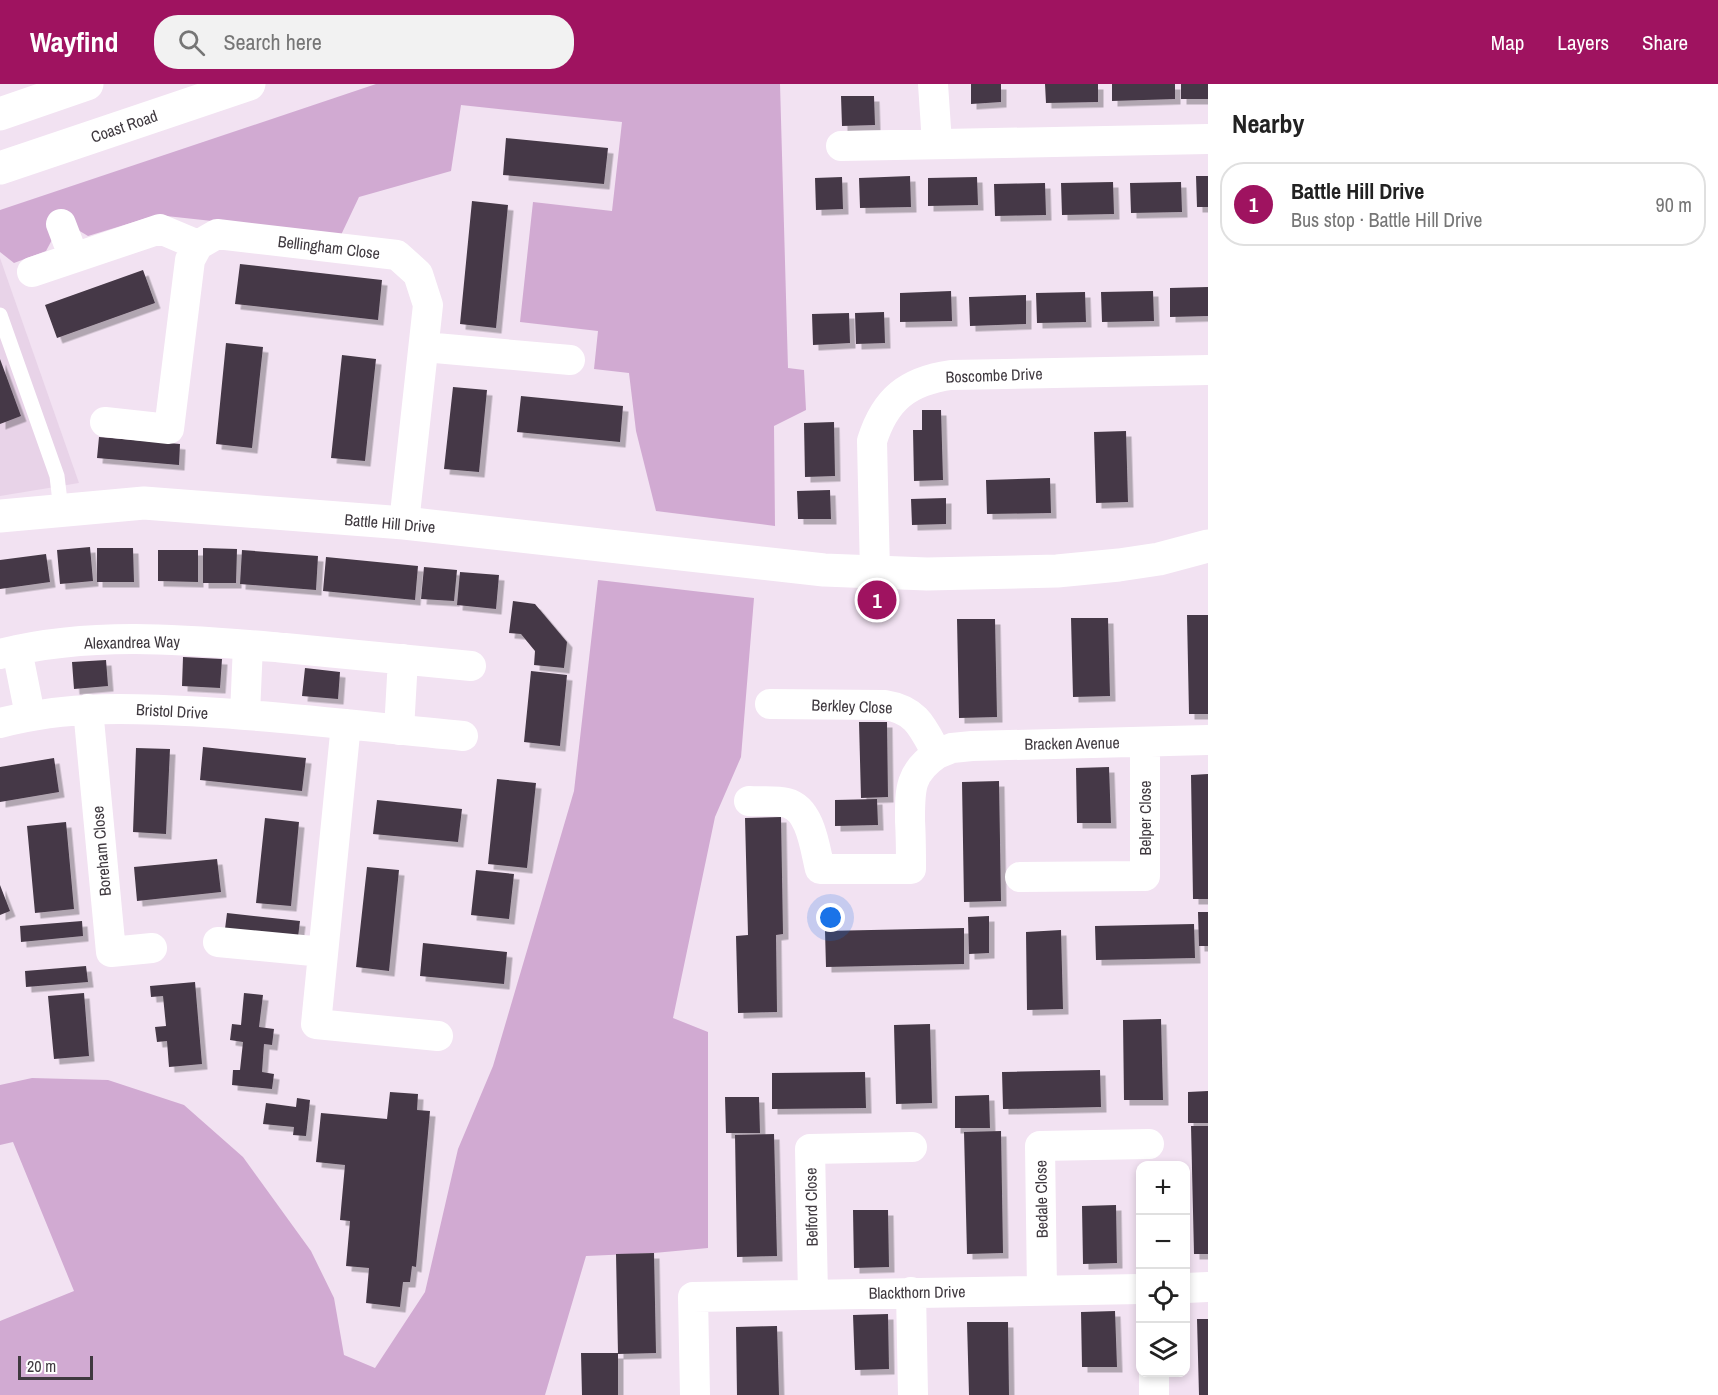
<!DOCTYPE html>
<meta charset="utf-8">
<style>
body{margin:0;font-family:"Archivo Narrow",sans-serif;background:#f2f2f2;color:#222}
.controls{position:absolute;right:18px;bottom:18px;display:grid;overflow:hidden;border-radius:12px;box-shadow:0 3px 9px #0003}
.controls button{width:54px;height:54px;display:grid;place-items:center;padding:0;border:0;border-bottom:2px solid #e0e0e0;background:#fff;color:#222;font:30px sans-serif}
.scale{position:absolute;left:18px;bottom:15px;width:75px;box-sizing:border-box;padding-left:6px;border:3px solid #3f393f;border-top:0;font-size:16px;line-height:21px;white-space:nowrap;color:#3f393f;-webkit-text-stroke:4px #fff;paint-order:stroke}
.you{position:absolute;left:831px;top:834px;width:21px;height:21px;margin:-15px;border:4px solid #fff;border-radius:50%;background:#1a73e8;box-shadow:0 0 0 9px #1a73e833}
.badge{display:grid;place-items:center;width:39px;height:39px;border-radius:50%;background:#9f1360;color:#fff;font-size:20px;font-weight:700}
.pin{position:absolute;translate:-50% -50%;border:3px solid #fff;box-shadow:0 2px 6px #0006}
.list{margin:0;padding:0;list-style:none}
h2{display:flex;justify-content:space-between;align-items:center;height:78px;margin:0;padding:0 24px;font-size:26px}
h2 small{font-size:20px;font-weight:400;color:#767676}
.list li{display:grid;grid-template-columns:39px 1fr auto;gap:18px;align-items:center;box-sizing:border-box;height:84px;margin:0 12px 12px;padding:0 12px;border:2px solid #e0e0e0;border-radius:24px}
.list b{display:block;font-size:22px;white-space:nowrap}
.list p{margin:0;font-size:20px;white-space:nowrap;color:#767676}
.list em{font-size:20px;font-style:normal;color:#767676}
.icon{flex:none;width:33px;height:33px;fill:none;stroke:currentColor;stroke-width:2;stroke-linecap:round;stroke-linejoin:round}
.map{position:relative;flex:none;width:1208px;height:1311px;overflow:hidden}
header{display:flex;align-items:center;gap:36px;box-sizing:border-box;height:84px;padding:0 30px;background:#9f1360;color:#fff}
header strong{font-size:28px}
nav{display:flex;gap:33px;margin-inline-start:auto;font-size:21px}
.search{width:420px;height:54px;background:#f2f2f2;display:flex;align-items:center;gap:15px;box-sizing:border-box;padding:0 21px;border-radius:24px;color:#767676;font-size:22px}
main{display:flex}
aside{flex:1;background:#fff}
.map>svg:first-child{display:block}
</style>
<header>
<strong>Wayfind</strong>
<div class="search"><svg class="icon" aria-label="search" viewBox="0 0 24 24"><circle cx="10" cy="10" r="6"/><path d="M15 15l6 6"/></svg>Search here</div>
<nav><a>Map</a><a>Layers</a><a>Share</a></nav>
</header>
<main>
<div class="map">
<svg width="1208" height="1311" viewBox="0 0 1208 1311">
<defs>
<filter id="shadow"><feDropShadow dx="5.5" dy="5.5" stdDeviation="0" flood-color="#0004"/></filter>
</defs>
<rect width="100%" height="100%" fill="#f2e2f2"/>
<path fill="#e8d3e8" d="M0,174l79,225 -79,13z"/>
<path fill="#d1aad2" d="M376,0h404l8,284 16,2 2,40 -32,16 1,100 -119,-15 -20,-80 -7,-58 -35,-4 4,-38 -78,-9 13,-120 79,9 10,-89 -161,-17 -10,66 -92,26 -18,38 -184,-20 -69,21 -15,-9 -19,9 -8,15 -32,12 -14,-11v-42z
M598,496l156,18 -13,159 -26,60 -42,201 35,14v216l-54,5 -68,3 -41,139h-545v-74l74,-30 -61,-149 -13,3v-60l32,-7 76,2 76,25 59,52 68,94 23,47 10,57 31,13 50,-76 33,-143 35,-83 81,-275z"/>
<path fill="#453946" filter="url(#shadow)" d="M971,0h30v18l-30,2z
M1045,0h53v18l-52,1z
M1112,0h63v15l-63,2z
M1181,0h27v15h-27z
M841,12h33l1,29 -33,1z
M506,54l102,10 -4,36 -101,-9z
M910,92l1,31 -51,1 -1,-30z
M1196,92h12v31h-11z
M842,93l1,32 -27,1 -1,-32z
M977,93l1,28 -50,1v-28z
M1113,98l1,32 -52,1 -1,-32z
M1181,98l1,30 -51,1 -1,-30z
M1045,99l1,32 -51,1 -1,-32z
M472,117l36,4 -12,123 -36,-4z
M240,180l142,16 -4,40 -143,-16z
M143,186l12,33 -98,35 -12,-33z
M1208,203v29l-38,1v-29z
M951,207l1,30 -52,1v-29z
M1153,207l1,30 -52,1 -1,-30z
M1085,208l1,30 -49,1 -1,-30z
M1026,211v29l-56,2 -1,-29z
M884,228l1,31 -29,1 -1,-31z
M849,229l1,30 -37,2 -1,-31z
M226,259l37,4 -11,101 -36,-4z
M342,271l34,4 -11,102 -34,-3z
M0,275l21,57 -21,8z
M453,303l34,3 -8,82 -35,-3z
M521,312l102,10 -3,36 -103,-10z
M922,326h19l2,70 -29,1 -1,-51h9z
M834,338l1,54 -30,1 -1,-54z
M1126,347l2,71 -32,1 -2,-71z
M99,353l81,7 -1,21 -82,-7z
M1050,394l1,35 -64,1 -1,-34z
M830,406l1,29h-33l-1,-28z
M946,414v26l-34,1 -1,-26z
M90,463l3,34 -33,3 -3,-34z
M97,464h36l1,34h-37z
M203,464l34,1 -1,34h-33z
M158,466h40v32l-40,-1z
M242,466l76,6 -2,34 -76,-6z
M46,470l4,28 -50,7v-29z
M326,473l92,9 -3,34 -92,-9z
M424,483l33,3 -3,31 -33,-2z
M460,488l39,3 -3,34 -39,-4z
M513,517l22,3 32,38 -3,26 -30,-3 1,-14 -14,-17 -12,-1z
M1187,531h21v99h-19z
M1071,534h37l2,78 -37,1z
M957,535h38l2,98 -38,1z
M183,573l39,2 -2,29 -38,-2z
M106,576l2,26 -34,3 -2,-27z
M305,584l35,4 -2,27 -36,-3z
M531,587l36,4 -7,71 -36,-4z
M859,638h28l1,75 -27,1z
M203,663l103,11 -4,33 -102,-11z
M136,664l34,1 -4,85 -33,-2z
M54,674l5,34 -59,10v-35z
M1109,683l2,56h-34l-1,-55z
M1208,690v125h-15l-2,-124z
M497,695l39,4 -9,85 -39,-4z
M999,697l2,120 -37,1 -2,-120z
M877,715l1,26 -43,1v-26z
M377,716l85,9 -4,33 -85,-8z
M781,733l2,117 -7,1 1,77 -39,1 -2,-77 12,-1 -3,-117z
M265,734l34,4 -8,84 -35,-3z
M66,738l8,87 -39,4 -8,-87z
M217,775l4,33 -84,9 -3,-34z
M367,783l32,3 -10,101 -33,-4z
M476,786l38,4 -5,45 -38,-4z
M0,801l10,26 -10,4z
M1198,828h10v34h-9z
M227,829l73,8 -2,16 -73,-8z
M989,832v37l-20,1 -1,-37z
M82,837l1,15 -62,6 -1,-16z
M1194,840l1,34 -99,2 -1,-34z
M964,844v36l-138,3 -1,-36z
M1061,846l2,79 -36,1 -1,-78z
M423,859l84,9 -3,32 -84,-8z
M86,882l2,16 -62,5 -1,-16z
M195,898l7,82 -33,3 -2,-26 -10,1 -2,-15 11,-1 -3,-30 -12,1 -1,-11z
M84,909l5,63 -35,3 -6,-63z
M244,909l19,2 -4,32 15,2 -2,16 -8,-1 -2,28 12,2 -2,15 -40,-4 1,-15h7l3,-28 -13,-2 2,-16 9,1z
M1161,935l2,81h-39l-1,-80z
M930,940l2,79 -36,1 -2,-79z
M1100,986l1,37 -98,2 -1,-37z
M865,988l1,36 -94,1v-36z
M1208,1007v32h-20v-31z
M390,1008l28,2 -1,16 13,1 -14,156 -4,-1 -2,16h-7l-3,25 -34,-4 3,-35 -23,-2 4,-45 -10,-1 5,-55 -29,-3 5,-49 66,6z
M989,1011l1,33h-35v-32z
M725,1013h34l1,36h-34z
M297,1014l13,2 -4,36 -13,-1 1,-8 -31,-3 3,-21 30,4z
M1191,1042h17v128h-14z
M1001,1047l2,122 -36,1 -3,-122z
M774,1050l3,122 -40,1 -2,-122z
M1116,1121l1,58 -34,1 -1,-58z
M853,1126h35l1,57 -35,1z
M654,1169l2,100 -38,1 -2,-100z
M1115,1227l2,56h-35l-1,-55z
M888,1230l1,55 -34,1 -2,-55z
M1197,1235h11v76h-9z
M967,1238h41l1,73h-40z
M777,1242l2,69h-42l-1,-68z
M581,1269h37v42h-36z"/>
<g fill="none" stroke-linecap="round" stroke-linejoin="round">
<path stroke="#fff" stroke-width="15" d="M0,231l57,161 4,34"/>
<path stroke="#fff" stroke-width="30" d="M933,0l4,59
M841,62l367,-7
M61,140l13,34
M32,188l128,-43 38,16 19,-11 180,21 21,19 10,31 -24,218
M424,263l146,13
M105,338l64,7 21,-169 8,-15
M875,489l-3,-132c13,-42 36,-60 79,-66l257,-5
M17,566l13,65
M0,570c92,-24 191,-14 285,-6 62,6 124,12 186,18
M88,625l23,243 41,-4
M245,630l3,-69
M0,639c67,-18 136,-15 204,-11 87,5 173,16 259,24
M346,640l-30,300 122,12
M399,646l4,-71
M937,670l15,-6 20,-2 236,-6
M749,717c12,1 26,-1 38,2 24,6 28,46 33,66h91c0,-16 0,-32 -1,-48 0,-31 -1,-48 27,-67 -14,-26 -20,-44 -52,-49l-115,-1
M1020,793l125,-1v-134
M218,858l105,10
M1186,1204l22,-1
M1042,1206l-2,-144 109,-2
M911,1208l2,103
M813,1211l-3,-146 102,-2
M1154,1288v23
M695,1311l-2,-98 447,-8"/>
<path stroke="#fff" stroke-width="33" d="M0,432l144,-13 260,20 420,47 103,4 130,-3 62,-6 40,-6 49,-13"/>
<path stroke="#fff" stroke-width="33" d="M0,30l87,-30
M0,84l249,-84"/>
</g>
<g text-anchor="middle" stroke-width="6" stroke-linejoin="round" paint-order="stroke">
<g font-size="16" fill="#3f393f" stroke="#fff">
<text transform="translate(124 42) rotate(-19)" y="6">Coast Road</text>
<text transform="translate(329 163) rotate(7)" y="6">Bellingham Close</text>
<text transform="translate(994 291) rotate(-2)" y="6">Boscombe Drive</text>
<text transform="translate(390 439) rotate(5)" y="6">Battle Hill Drive</text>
<text transform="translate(132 558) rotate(-1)" y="6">Alexandrea Way</text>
<text transform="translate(852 622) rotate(2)" y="6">Berkley Close</text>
<text transform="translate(172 627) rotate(3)" y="6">Bristol Drive</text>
<text transform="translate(1072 659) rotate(-1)" y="6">Bracken Avenue</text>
<text transform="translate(1145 734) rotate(-90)" y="6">Belper Close</text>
<text transform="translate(101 767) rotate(-95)" y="6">Boreham Close</text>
<text transform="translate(1041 1115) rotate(-91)" y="6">Bedale Close</text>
<text transform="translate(811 1123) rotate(-91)" y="6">Belford Close</text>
<text transform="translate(917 1208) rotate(-1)" y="6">Blackthorn Drive</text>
</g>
</g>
</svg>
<div class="controls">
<button>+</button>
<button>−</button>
<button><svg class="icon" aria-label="locate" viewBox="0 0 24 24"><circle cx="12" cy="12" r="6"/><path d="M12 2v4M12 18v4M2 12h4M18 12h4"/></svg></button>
<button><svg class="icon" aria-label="layers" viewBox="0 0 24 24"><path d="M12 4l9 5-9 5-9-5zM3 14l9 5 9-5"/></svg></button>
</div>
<div class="scale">20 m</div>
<div class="you"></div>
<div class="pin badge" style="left:877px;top:516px">1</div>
</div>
<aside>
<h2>Nearby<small></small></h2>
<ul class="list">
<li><span class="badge">1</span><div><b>Battle Hill Drive</b><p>Bus stop · Battle Hill Drive</p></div><em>90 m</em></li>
</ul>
</aside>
</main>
